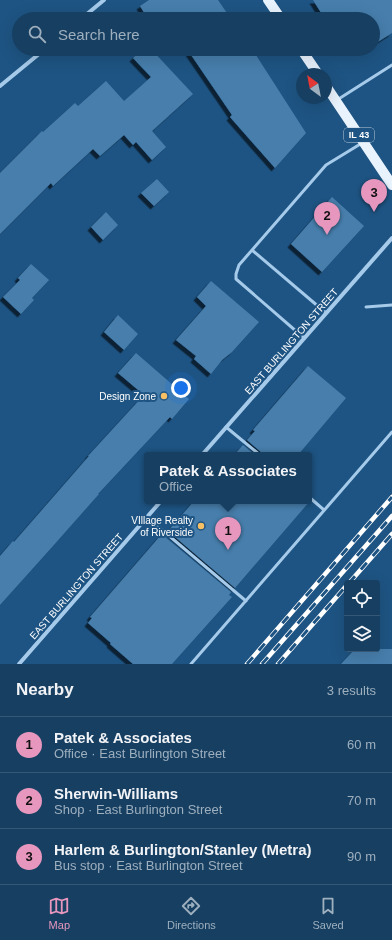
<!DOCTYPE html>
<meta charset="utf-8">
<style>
body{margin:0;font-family:Arial,sans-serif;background:#234a6b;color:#f1f3f6}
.controls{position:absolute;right:12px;bottom:12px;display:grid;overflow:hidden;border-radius:4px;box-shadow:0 4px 16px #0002}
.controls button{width:36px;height:36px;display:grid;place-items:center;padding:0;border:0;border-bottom:1px solid #355877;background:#163f62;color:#f1f3f6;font:20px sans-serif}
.compass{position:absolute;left:296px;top:68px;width:36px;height:36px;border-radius:50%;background:#163f62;box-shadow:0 4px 16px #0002;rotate:328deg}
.you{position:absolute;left:181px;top:388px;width:14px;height:14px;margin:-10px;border:3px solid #fff;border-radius:50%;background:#1a73e8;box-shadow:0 0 0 6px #1a73e833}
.badge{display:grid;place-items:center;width:26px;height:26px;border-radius:50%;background:#e797bd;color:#111;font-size:13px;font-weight:700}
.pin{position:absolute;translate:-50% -33px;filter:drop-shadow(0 1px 2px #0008)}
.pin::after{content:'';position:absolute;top:21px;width:14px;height:12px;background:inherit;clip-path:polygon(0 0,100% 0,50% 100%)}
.popup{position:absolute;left:144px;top:452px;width:168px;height:52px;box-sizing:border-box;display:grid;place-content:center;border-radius:4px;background:#163f62;filter:drop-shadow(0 1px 3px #0005);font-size:13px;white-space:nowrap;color:#9eafbe}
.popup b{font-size:15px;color:#f1f3f6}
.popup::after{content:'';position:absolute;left:50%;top:100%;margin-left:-8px;border:8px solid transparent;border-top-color:#163f62}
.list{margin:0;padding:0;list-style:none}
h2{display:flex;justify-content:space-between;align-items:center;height:52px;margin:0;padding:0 16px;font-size:17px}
h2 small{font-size:13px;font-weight:400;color:#9eafbe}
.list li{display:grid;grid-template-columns:26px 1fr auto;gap:12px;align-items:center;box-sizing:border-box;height:56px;padding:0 16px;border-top:1px solid #355877}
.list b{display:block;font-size:15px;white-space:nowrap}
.list p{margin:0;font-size:13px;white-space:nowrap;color:#9eafbe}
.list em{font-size:13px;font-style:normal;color:#9eafbe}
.icon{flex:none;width:22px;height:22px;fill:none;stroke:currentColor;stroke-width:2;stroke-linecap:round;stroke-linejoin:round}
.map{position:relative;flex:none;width:392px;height:664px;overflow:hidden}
.search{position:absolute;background:#163f62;box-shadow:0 4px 16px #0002;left:12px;right:12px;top:12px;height:44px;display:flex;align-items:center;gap:10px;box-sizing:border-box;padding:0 14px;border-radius:22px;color:#9eafbe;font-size:15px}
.sheet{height:220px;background:#163f62}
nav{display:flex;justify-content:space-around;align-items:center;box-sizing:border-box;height:56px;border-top:1px solid #355877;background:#163f62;font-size:11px;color:#9eafbe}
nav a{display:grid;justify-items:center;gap:2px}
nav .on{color:#e797bd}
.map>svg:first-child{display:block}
</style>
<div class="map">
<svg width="392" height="664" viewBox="0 0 392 664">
<defs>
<filter id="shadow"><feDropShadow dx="-3.5" dy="3.5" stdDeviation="0" flood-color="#0009"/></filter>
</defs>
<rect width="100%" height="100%" fill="#1e5483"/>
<path fill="#477eac" filter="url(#shadow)" d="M149,0h69l13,19h-83l-8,-13z
M313,0h79v33l-19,12v-26h-48z
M143,49h8l42,45 -41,37 14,16 -14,13 -16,-18 -3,3 -9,-10 -24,21 -7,-7 -40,37 -2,-3 -51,51v-61l42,-42 1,1 32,-29 3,3 28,-25 18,20 27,-24 -18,-19z
M187,49h65l54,84 -31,35 -45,-51 2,-2z
M157,179l12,13 -15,14 -13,-13z
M332,197l32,29 -42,46 -31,-28z
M106,212l12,13 -15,15 -12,-13z
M31,264l18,16 -17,18 2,2 -13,14 -18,-17 17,-17 -2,-2z
M211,281l48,41 -27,30 -10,8 -11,14 -17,-15 2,-3 -20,-16 30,-34 -9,-9z
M118,315l20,19 -14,16 -20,-18z
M136,353l53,46 -17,20 -2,-2 -72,77h1l-46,52 -53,59v-49l13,-15 1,1 75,-86h-1l56,-61 -26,-22z
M308,366l38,32 -48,57h-35l-1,-2 -15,-13 8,-9 -2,-1z
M243,445l12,10h-21z
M194,501h116l-75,87 -67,-57z
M161,535l2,2 1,-1 67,56 -2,3 3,2 -60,67h-39l-23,-20 1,-1 -23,-20 4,-5 -2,-1z
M355,649h37v15h-51z"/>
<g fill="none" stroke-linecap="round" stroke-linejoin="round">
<path stroke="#a5caea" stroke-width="3" d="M337,100l55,-35
M252,250l74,63
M366,307l26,-2
M304,338l-68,-59v-5l3,-9 87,-100 36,-22
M226,427l34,28
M309,497l15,13
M146,518l15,11 85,72
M191,664l201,-232"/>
<path stroke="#a5caea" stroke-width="4" d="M81,19l23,-19
M0,86l45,-37
M202,455l190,-217
M19,664l142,-163"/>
<path stroke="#e9f3fe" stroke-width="10" d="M268,0l13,19
M301,49l17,25
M326,86l66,99"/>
<defs>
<path id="rail" d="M349,583l43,-49
M247,664l145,-167
M262,664l130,-148
M278,664l69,-79"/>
</defs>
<use href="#rail" stroke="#fff" stroke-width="4.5"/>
<use href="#rail" stroke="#1e5483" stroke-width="3" stroke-dasharray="9" stroke-linecap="butt"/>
</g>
<g fill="#f8c064" stroke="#1e5483" stroke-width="1.5">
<circle cx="164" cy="396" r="4"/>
<circle cx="201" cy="526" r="4"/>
</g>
<g text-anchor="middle" stroke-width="4" stroke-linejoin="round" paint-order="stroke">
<rect fill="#1e5483" stroke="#bcccda" stroke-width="1" x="344" y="128" width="30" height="14" rx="3"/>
<g font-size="9" font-weight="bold" fill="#fff">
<text x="359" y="138">IL 43</text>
</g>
<g font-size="10" fill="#fff" stroke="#1e5483">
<text transform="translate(291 341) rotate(-49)" y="4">EAST BURLINGTON STREET</text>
<text transform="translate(76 586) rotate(-49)" y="4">EAST BURLINGTON STREET</text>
</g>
<g font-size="10" fill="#fff" stroke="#1e5483" text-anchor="end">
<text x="156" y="400">Design Zone</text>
<text x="193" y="524">VIllage Realty<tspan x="193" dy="12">of Riverside</tspan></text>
</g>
</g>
</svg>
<div class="controls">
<button><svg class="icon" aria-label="locate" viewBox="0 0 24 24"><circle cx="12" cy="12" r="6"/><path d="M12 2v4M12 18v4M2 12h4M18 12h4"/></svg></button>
<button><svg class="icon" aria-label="layers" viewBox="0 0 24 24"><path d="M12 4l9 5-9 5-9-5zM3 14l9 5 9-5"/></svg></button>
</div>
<svg class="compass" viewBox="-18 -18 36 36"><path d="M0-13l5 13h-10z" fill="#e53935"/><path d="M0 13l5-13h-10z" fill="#9eafbe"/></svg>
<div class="you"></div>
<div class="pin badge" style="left:228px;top:550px">1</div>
<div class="popup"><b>Patek &amp; Associates</b>Office</div>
<div class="pin badge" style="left:327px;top:235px">2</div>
<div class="pin badge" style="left:374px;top:212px">3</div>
<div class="search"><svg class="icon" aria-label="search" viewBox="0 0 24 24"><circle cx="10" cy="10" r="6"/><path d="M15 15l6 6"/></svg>Search here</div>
</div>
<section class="sheet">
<h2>Nearby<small>3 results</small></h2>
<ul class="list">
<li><span class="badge">1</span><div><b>Patek &amp; Associates</b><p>Office · East Burlington Street</p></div><em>60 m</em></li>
<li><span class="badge">2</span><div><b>Sherwin-Williams</b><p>Shop · East Burlington Street</p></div><em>70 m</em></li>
<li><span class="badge">3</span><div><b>Harlem &amp; Burlington/Stanley (Metra)</b><p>Bus stop · East Burlington Street</p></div><em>90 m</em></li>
</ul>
</section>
<nav>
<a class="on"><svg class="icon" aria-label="map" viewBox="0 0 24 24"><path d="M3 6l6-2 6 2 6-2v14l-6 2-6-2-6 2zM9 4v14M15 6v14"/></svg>Map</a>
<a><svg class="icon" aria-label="directions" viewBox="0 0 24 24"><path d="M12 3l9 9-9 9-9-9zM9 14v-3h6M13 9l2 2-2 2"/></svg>Directions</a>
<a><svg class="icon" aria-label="saved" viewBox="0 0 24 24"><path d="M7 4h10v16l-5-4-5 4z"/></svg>Saved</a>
</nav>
